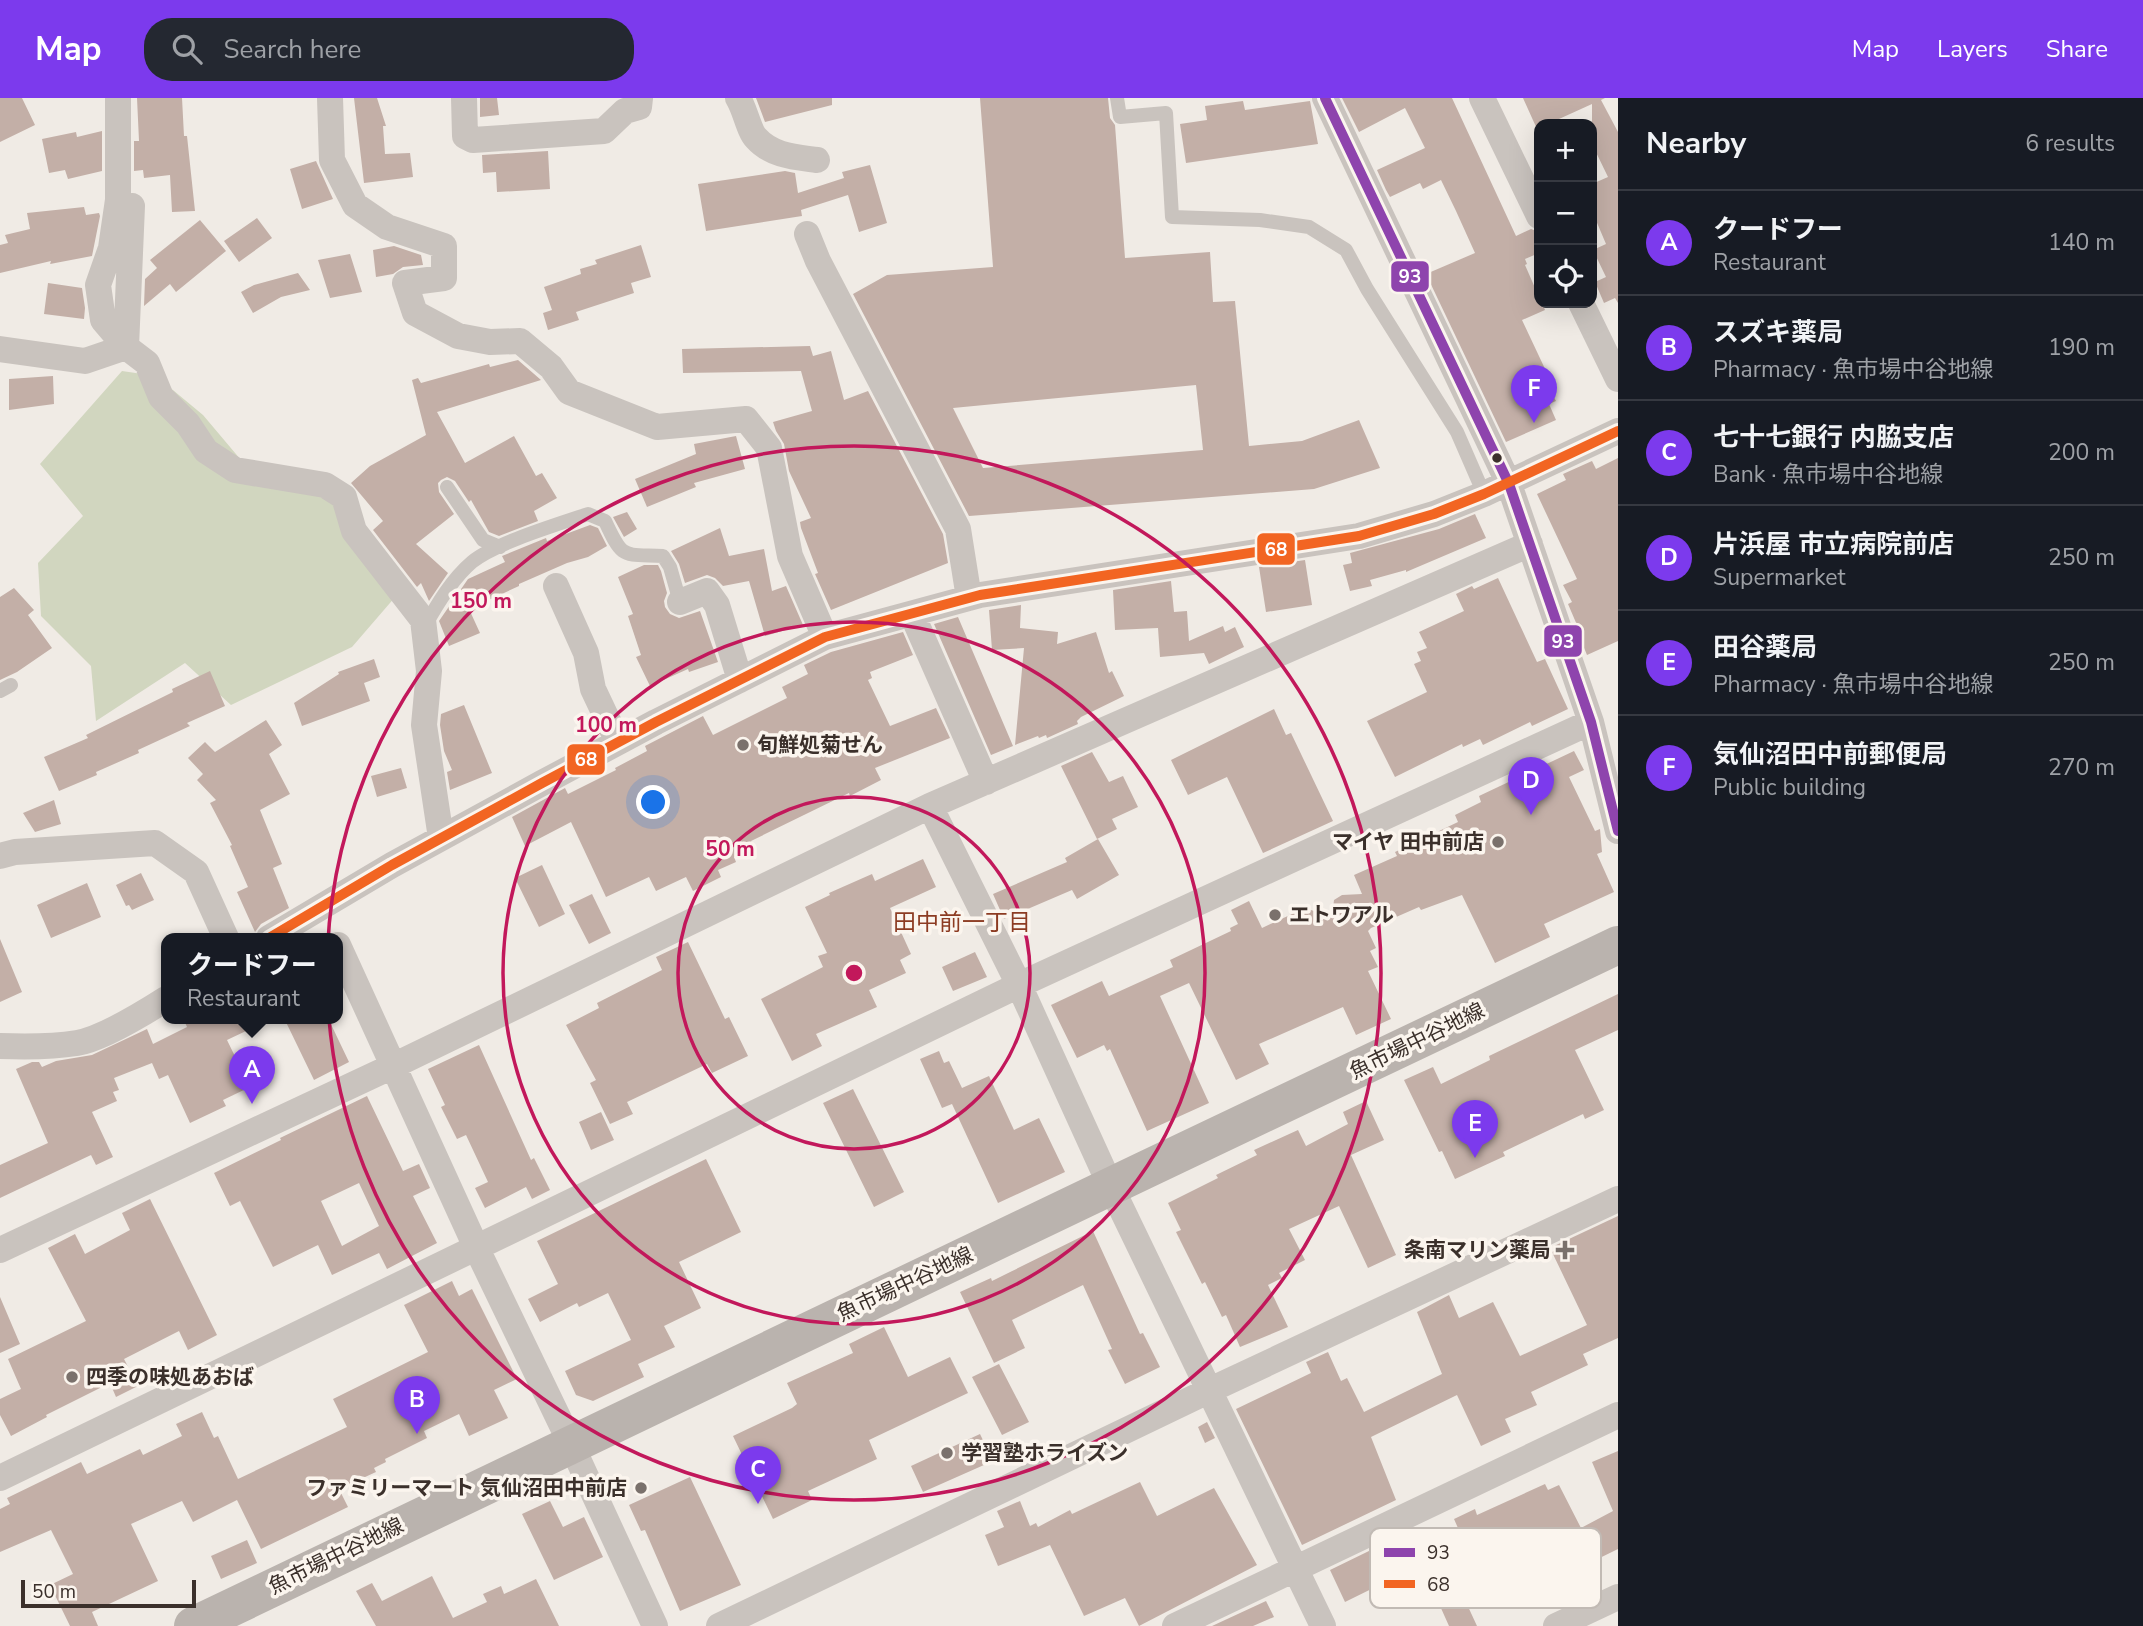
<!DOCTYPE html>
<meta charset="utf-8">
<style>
body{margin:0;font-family:"Nunito Sans","Noto Sans JP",sans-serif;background:#242831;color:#f1f3f6}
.controls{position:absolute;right:21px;top:21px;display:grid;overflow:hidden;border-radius:14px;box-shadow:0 7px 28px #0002}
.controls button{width:63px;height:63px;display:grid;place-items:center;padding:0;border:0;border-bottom:2px solid #363941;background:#171b24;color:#f1f3f6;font:35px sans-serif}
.scale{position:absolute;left:21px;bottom:18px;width:175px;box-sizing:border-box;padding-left:7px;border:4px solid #3b302b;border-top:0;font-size:19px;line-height:24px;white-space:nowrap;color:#3b302b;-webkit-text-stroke:5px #fbf5ee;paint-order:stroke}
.you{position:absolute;left:654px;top:705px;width:24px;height:24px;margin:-18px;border:5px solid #fff;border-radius:50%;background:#1a73e8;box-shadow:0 0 0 10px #1a73e833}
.badge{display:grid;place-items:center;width:46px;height:46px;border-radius:50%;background:#7c3aed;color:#fff;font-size:23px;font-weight:700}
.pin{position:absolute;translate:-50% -58px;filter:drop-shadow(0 2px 4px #0008)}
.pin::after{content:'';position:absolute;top:37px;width:24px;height:21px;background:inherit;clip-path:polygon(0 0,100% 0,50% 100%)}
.popup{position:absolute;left:161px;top:835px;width:182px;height:91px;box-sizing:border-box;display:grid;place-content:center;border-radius:14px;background:#171b24;filter:drop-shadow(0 2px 5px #0005);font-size:23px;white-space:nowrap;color:#9ea1a6}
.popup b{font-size:26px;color:#f1f3f6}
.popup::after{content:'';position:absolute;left:50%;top:100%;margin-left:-14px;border:14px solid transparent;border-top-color:#171b24}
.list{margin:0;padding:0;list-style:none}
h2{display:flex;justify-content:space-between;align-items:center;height:91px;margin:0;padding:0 28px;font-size:30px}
h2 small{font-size:23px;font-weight:400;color:#9ea1a6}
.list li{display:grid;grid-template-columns:46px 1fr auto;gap:21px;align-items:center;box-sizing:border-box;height:105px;padding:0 28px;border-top:2px solid #363941}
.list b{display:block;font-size:26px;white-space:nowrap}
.list p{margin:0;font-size:23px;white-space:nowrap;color:#9ea1a6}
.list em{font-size:23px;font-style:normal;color:#9ea1a6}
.icon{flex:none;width:38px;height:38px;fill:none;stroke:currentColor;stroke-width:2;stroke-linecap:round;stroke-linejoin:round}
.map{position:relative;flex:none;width:1618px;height:1528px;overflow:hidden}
header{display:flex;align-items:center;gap:42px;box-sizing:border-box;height:98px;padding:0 35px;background:#7c3aed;color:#fff}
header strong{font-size:33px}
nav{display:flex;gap:38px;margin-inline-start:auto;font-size:24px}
.search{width:490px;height:63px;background:#242831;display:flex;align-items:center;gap:18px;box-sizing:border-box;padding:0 24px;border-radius:28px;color:#9ea1a6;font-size:26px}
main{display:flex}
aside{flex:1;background:#171b24}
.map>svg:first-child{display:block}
</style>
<header>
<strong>Map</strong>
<div class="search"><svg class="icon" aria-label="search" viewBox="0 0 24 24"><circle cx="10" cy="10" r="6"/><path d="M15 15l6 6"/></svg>Search here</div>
<nav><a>Map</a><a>Layers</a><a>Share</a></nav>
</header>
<main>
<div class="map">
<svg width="1618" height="1528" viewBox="0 0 1618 1528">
<rect width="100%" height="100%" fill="#f0ebe5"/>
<path fill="#d1d6bf" d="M122,273l34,5 47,39 38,45 91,41 64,95 -44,51 -121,58 -46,-42 -89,58 -5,-55 -50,-50 -3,-53 45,-47 -43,-52z"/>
<path fill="#c3afa7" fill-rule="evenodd" d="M0,0h22l13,27 -35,17z
M137,0h45l2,38h3l8,75 -23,1 -2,-37 -26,3 -1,-8 -9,1v-30h5z
M354,0h23l9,28h-3l2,28 25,-1 3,24 -49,6z
M480,0h17l2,17 -19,2z
M756,0h76v7l-67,17z
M980,0h128l2,20 5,7 10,133 85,-6 3,50 22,-1 14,145 53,-5 57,-21 21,48 -66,21 -345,27 -116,-222 34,-19 106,-8zM1196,287l7,65 -220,18 -30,-60z
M1342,0h110l64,138 15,-7 8,3v21l-14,6 2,5 -2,1 14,32v6h3l3,7 -23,10 32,68 -4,2 6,11 -7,3 7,16 -50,22 -80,-168 49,-21 -19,-42 -15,-31 -18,9 -3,-6 -30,14 -4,-7 -9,-20 48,-22 -20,-40 -46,24z
M1523,0h82l-4,2 17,32v171l-3,-5 -11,5 -9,-21 11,-5 -13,-27 13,-6 -14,-33v-27l16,-7 -16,-33v-40l-44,20h-9l-2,5z
M1243,3l2,9 65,-9 8,43 -132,19 -6,-39 27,-4 -2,-14z
M102,33v40l-34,8 -3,-9 -16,3 -7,-34 34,-7 1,5z
M548,53l2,38 -53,3 -1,-20 -13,1 -1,-18z
M316,63l17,38 -31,10 -12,-40z
M870,67l17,58 -28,9 -11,-37 -47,15 1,6 -96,15 -8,-47 87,-13 10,2 3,20 46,-15 -2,-6z
M84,109l2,8 13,-2 1,3 -8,40 -42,8 1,-3 -51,12v-28l8,-2 -3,-8 25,-6 -3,-16z
M257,120l15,20 -33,24 -15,-21z
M200,122l26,31 -50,41 -6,-8 -26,22 1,-27 12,-11 -7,-8z
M641,147l10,32 -20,6 3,10 -58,19 3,8 -31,10 -5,-17 9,-3 -8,-23 37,-13 -1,-5 17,-5 -2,-4z
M394,148l27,9 2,10 -20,2 -10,7 -17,3 -3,-27z
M350,156l12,38 -32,6 -12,-38z
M298,175l12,17 -29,7 -28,16 -12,-21 13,-7z
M48,185l34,5 3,20 -1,11 -40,-5z
M810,248l3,10 18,-5 13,49 24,-9 75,143 5,29 -117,47 -16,-36 3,-1 -17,-45 -1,-6 11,-4 -22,-47 -5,-27 -8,-13 -3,-9 39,-11 -11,-40 -118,2 -1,-24z
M518,262l23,20 -104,32 28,51 49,-27 22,40 6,-3 15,25 -23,13 4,10 -39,15 -10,-4 -18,-32 -2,2 -14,-21 -8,-4 -6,3 -3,3 1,9 15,22 -38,30 32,29 -19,28 -8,-18 -4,4 -44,-57 10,-9 -32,-38 19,-17 56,-31 -14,-55 6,-2 3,5 68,-19 1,3z
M53,278l1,28 -45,6v-31z
M736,338l9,33 -51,14 2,4 -49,20 -12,-28 61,-25 -2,-10z
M1618,360v183l-31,14 -12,-29 2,-1 -9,-21 4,-2 -9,-17 14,-6 -40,-85 29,-14 -3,-6 29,-13 4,8z
M627,414l10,17 -13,8 -11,-20z
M1475,416l11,24 -80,34v-2l-36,10 2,6 -22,5 -7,-26 9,-2 -2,-10 89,-24z
M590,427l8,3 9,18 -19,11 -21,6 -48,21v2l-50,23 11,24 -31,13 -10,-25 29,-42 37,-17 -3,-6 5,-2 39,-16 1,3z
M720,430l9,28 35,-7 8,42 14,-5 17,39 -38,11 -16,-55 -26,5 -8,-8 -8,-3 -22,8 -6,-19 -8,-13z
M1305,462l7,45 -46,7 -7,-45z
M644,467h14l3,6 6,22 -3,8 1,6 5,7 9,4 21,-7 18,51 -29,10 -1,-3 -38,17 -14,-29 5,-2 -13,-39 5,-2 -15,-37z
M1498,480l39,84 8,-3 23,50 -36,17 -2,-4 -47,23 -3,-6 -17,8 -1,-3 -67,33 -28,-56 60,-29 -13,-28 7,-3 -4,-9 10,-4 -8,-16 45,-21 -8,-17 16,-8 2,3z
M1171,483l3,31 13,-1 2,30 34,-15 2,6 10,-5 9,20 -35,17 -5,-11 -44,4 -2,-29 -43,2 -2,-40z
M14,490l20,22 -6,5 24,33 -35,24 -17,8v-83z
M1021,507l-1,23 38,4 -1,12 39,-12 13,41 3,-2 12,25 -43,21 -4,4 1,3 -31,14 -1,-3 -7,3 -1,-2 -23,9 9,-97 -32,2 -3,-40z
M958,519l55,129 -22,9 -57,-131z
M903,534l10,23 -43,17 2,6 -4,2 22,46 46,-18 14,30 -75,30 6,12 -31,16 -1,-3 -98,48 3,6 -20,10 2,5 -18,8 3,7 -28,14 -7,-14 -30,14 -7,-14 -43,20 -35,-75 -46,24 -13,-29 53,-29 3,6 48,-24 -1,-2 32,-17 -2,-5 58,-30 10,19 74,-37 -5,-11 26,-13 -4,-9 27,-13z
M374,561l6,18 -16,6 6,18 -68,25 -8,-23 45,-29 -1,-2z
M210,573l15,35 -38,17 3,3 -52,24 1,3 -43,19 1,3 -38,16 -15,-34 44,-19 -2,-3 87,-43 -1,-3z
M464,607l28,68 -42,17 -3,-18 5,-2 -8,-19 -4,-26 1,-11z
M1274,611l12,26 5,-2 42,88 -70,32 -36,-76 -39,18 -17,-35z
M266,622l16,25 -13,9 21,40 -30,16 22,54 -9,4 16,40 -28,16 -6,8 -18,-40 11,-5 -18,-41 2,-1 -22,-42 6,-3 -19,-20 6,-6 -15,-16 17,-16 10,10z
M1574,653l10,19 -15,7 26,54 5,-2 2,23 -5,2 17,38 -70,32 6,13 -55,26 -33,-68 -41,15 -2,-3 -48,21 -3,3 8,17 -6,3 8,16 -10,4 23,48 -35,16 -13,-28 -84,37 10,20 -33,16 -47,-97 -29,13 49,107 -62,28 -37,-82 -3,2 -3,-6 -27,13 -26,-53 51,-24 7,15 64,-29 -3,-7 61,-29 -1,-3 8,-4 -7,-14 18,-9 13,27 43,-20 27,9 2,-17 8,-5 20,-1 -8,-19 43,-19 -2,-4 63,-30 -3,-7 26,-13 -2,-6z
M1092,654l17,30 14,-6 15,31 -26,12 5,10 -20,10 -36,-73z
M401,670l6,20 -30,9 -6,-21z
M54,702l7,24 -26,8 -12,-19z
M1098,741l21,36 -42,24 -5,-9 -68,29 -11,-25 74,-32 -2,-4z
M923,761l13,28 -46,21 21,46 -11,6 6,13 -37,17 8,17 -61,27 6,12 -30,15 -31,-62 62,-32 -5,-11 9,-3 -22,-46 25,-12 -1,-2 43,-19 3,7z
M542,767l23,49 -26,13 -24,-49z
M141,775l13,27 -22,10 -3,-5 -3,1 -10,-21z
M87,785l14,34 -50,21 -14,-33z
M592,796l19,39 -22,11 -20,-39z
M0,841l22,53 -22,10z
M688,844l37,77 4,-2 19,39 -36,17 -5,-9 -80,38 6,12 -23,10 -20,-41 6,-3 -30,-55 33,-17 -2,-5 65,-33 -6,-13z
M975,854l12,25 -34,14 -11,-24z
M1618,896v36l-43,20 29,60 -19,9 -2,-5 -80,38 2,4 -50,23 -13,-28 -3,1 -35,-72 29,-13 8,17 49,-24 -1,-4z
M183,920h90l-46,22 23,47 -27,13 3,6 -36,17 -22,-48 -9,4 -7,-16 -38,15 5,12 -6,2 4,9 -25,11 21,45 -17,8 -5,-10 -91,43v-33l48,-22 -32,-74 16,-7h7l3,5 14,-6 36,-6 55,-26 6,15 34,-17z
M284,920h44l21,44 -35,18z
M479,947l52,115 3,-2 16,32 -18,9 -6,-12 -41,21 -10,-20 13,-6 -22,-47 -9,4 -16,-32 4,-2 -17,-36z
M939,953l5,12 5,-2 13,27 27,-12 25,54 25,-12 26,54 -67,31 -46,-99 -10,4 -22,-49z
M853,991l51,103 -30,15 -51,-104z
M367,998l36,75 16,-7 11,24 -17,8 24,47 -50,26 -8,-16 -47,22 -14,-30 -45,22 -33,-66 -10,5 -16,-33 67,-33 -1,-2zM359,1085l20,43 -37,20 -21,-45z
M1366,1003l18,39 -33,15 45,100 -28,13 -29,-62 -50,23 16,31 -26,13 3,5 -14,7 20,42 -48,20 -14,-32 -4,2 -17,-35 -3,2 -26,-52 5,-2 -13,-27 50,-25 -2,-3 41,-20 -3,-5 44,-20 8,16 42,-22 -5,-12z
M601,1014l13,28 -23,10 -12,-28z
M706,1061l35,73 -62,30 22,46 -37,18 11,21 -37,17 6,13 -51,24 -17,-6 -11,-24 66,-31 -23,-47 -29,14 -2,-4 -37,19 -12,-23 30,-15 -21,-43z
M150,1101l67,136 -29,15 -9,-19 -55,28 14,27 -22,11 -6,-14 -64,32 1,2 -36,19 -11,-21v-16l21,-10 -13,-30 78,-38 -38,-73 27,-14 10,20 45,-24 -8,-17z
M1618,1118v122l-35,16 5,11 -57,27 6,13 -32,14 6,13 -30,14 -24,-51 -86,42 25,63 -94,45 -66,-136 75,-36 -5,-11 22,-10 13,29 6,-3 17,34 78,-38 -25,-62 32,-17 10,23 34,-16 27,54 67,-31 -35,-73 4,-2 -2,-4z
M1093,1133l47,103 3,-1 17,34 -35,17 -17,-34 4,-1 -29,-64 -71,35 13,28 -31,15 -34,-71 31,-14 1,3z
M452,1183l7,15 13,-7 45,90 -23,11 14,28 -39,18 -10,-22 -35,17 3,7 -42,21 1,3 -12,6 2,4 -37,17 9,18 -87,42 -24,-49 -44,22 -11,-21 -51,23 27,57 -66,31 6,14h-28l-20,-41 23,-11 -22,-44 -51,22v-43l10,-5 -3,-6 74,-36 6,12 53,-25 3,6 39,-19 -6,-12 26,-12 12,26 4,-2 20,43 109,-52 -14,-28 95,-47 -24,-47z
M0,1199l20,47 -20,9z
M884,1229l24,50 42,-20 18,36 -99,47 8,19 -69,32 4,9 -39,19 -40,-83 59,-28 5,-4 -10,-21 66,-30 -4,-9z
M999,1266l30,58 -27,13 -30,-58z
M1207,1324l8,16 -10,5 -7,-16z
M980,1336l13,27 -70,31 -12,-26z
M1618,1353v98l-51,25 -19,-39 -19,9 -2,-6 -42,20 -11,-19 -9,5 -11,-25 21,-10 2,6 68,-31 3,6 11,-5 22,43 32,-17 -21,-49z
M690,1379l51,108 -61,26 -35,-81 -4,1 -12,-26z
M1140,1384l17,34 57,-28 43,77 -118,61 -14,-28 -41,18 -34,-71 -52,21 -13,-31 19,-8 -7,-16 23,-10 10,25 6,-3 2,4 32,-17 2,4z
M550,1403l13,26 21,-10 19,40 -49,23 -32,-66z
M1403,1440l13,29 -71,35 -15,-32 41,-20 1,3z
M247,1442l10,23 -36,16 -10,-23z
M432,1478l21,42 34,-16 -4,-8 18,-8 3,8 32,-15 23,47h-183l-20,-35 16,-8 10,18z
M1459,1489l18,39h-28l-13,-29z
M1266,1503l8,16 -21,9h-41z"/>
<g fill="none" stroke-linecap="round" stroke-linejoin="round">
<path stroke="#c9c3be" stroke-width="14" d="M1117,0l3,19 46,-4 6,104 88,3 49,7 37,23 21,39 90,143 27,62
M447,389l36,53 17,7
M424,530c13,-24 28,-49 48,-66 23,-19 87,-38 116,-48l17,7c18,39 17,33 58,35l7,11 10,35
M0,593l11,-6"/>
<path stroke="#c9c3be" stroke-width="26" d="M118,0v102l-7,48 -13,37 5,35 23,27 21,16 14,34 27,27 18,27 29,19 90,15 19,12 10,34 69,89 6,51 -5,54 17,113
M330,0l2,62 23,45 32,22 57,19v32l-39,5 10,30 43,23 32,6 30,-1 31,26 18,25 88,35 89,-8 23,29 21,108 35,81
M464,0l1,38 8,4 131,-9 21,-20 14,-4 1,-9
M738,0c7,11 11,33 18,40 16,18 39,19 61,22
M1325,0l184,386 82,238 27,109
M1482,0l57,118
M807,136l11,27 140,268 11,69
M1581,205l37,76
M0,251l85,12 41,-14 6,-141
M556,488l30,67 7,36 25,53
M680,504l27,-11 10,14 23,75
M912,516l74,168
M930,708l89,179 92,202 212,439
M0,758l15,-4 140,-9 41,29 30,66
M269,840l123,-73 150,-82 114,-61 169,-85 155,-42 379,-59 75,-22 50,-20 134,-63
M338,847l138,302 94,195 85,184
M0,948c26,1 52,1 77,-3 25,-4 67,-30 89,-44
M0,1152l393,-184 537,-260 600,-262
M0,1380l1019,-493 572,-263
M719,1528l489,-235 410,-192
M1175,1528l443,-211
M1556,1528l62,-29"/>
<path stroke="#bab3ae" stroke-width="38" d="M193,1528c473,-231 950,-454 1425,-681"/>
<defs>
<path id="bus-1" d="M1325,0l184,386 82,238 27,109"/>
<path id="bus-2" d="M269,840l123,-73 150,-82 114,-61 169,-85 155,-42 379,-59 75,-22 50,-20 134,-63"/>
</defs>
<use href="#bus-1" stroke="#fbf5ee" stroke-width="16"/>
<use href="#bus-2" stroke="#fbf5ee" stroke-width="16"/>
<use href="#bus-1" stroke="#8e44ad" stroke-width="10"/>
<use href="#bus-2" stroke="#f26522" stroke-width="10"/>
</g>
<g fill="none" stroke="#c2185b" stroke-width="3.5">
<circle cx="854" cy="875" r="176"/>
<circle cx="854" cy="875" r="351"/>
<circle cx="854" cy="875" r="527"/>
</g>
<circle fill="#3b302b" stroke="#fbf5ee" stroke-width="2.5" cx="1497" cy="360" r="6"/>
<g fill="#7a716c" stroke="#fbf5ee" stroke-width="2.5">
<circle cx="743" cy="647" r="7"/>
<circle cx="1498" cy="744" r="7"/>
<circle cx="1275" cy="817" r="7"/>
<path d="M1561.5 1141.5h7v7h7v7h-7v7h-7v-7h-7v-7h7z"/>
<circle cx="72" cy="1279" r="7"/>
<circle cx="947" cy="1355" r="7"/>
<circle cx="641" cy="1390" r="7"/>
</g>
<g text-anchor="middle" stroke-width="7" stroke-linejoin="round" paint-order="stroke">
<g font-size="21" font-weight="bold" fill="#3b302b" stroke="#fbf5ee" text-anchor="start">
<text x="757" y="654">旬鮮処菊せん</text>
<text x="1484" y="751" text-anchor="end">マイヤ 田中前店</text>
<text x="1289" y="824">エトワアル</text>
<text x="1551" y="1159" text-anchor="end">条南マリン薬局</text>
<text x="86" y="1286">四季の味処あおば</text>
<text x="961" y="1362">学習塾ホライズン</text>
<text x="627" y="1397" text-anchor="end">ファミリーマート 気仙沼田中前店</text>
</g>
<g font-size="21" fill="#3b302b" stroke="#fbf5ee">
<text transform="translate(1417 943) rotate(-26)" y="7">魚市場中谷地線</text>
<text transform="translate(905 1186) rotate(-25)" y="7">魚市場中谷地線</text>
<text transform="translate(336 1458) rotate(-26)" y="7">魚市場中谷地線</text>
</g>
<g font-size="23" fill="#8c3b22" stroke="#fbf5ee">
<text x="962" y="832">田中前一丁目</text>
</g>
</g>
<rect x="1370" y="1430" width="231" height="80" rx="10" fill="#fbf5ee" stroke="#c1bab4" stroke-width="2"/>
<rect x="1384" y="1450" width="31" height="9" fill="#8e44ad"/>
<rect x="1384" y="1482" width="31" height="8" fill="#f26522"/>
<g font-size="19" fill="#3b302b">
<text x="1427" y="1461">93</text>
<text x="1427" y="1493">68</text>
</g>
<circle cx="854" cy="875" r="10" fill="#c2185b" stroke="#fbf5ee" stroke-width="3.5"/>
<g font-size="21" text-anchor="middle" font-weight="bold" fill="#c2185b" stroke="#fbf5ee" stroke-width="7" stroke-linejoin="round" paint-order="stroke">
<text x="481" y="510">150 m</text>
<text x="606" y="634">100 m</text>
<text x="730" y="758">50 m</text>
</g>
<g stroke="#fbf5ee" stroke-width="2.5">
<rect x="1390" y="162" width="40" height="33" rx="7" fill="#8e44ad"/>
<rect x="1256" y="434" width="40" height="34" rx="7" fill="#f26522"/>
<rect x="1543" y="526" width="40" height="34" rx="7" fill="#8e44ad"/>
<rect x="566" y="645" width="40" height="33" rx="7" fill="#f26522"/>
</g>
<g font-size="19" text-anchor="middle" font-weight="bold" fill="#fff">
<text x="1410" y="185">93</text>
<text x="1276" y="458">68</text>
<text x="1563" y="550">93</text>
<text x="586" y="668">68</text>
</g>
</svg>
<div class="controls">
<button>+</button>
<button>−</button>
<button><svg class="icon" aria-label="locate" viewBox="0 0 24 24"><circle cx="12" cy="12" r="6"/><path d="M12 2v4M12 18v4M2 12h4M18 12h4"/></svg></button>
</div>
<div class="scale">50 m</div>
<div class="you"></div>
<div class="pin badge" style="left:252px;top:1006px">A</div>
<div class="popup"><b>クードフー</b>Restaurant</div>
<div class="pin badge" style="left:417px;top:1336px">B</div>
<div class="pin badge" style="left:758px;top:1406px">C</div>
<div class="pin badge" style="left:1531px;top:717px">D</div>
<div class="pin badge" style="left:1475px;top:1060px">E</div>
<div class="pin badge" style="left:1534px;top:325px">F</div>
</div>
<aside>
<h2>Nearby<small>6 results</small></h2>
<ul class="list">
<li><span class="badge">A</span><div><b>クードフー</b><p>Restaurant</p></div><em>140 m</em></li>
<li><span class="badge">B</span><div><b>スズキ薬局</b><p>Pharmacy · 魚市場中谷地線</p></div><em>190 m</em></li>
<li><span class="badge">C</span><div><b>七十七銀行 内脇支店</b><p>Bank · 魚市場中谷地線</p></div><em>200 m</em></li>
<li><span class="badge">D</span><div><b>片浜屋 市立病院前店</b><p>Supermarket</p></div><em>250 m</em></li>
<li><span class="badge">E</span><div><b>田谷薬局</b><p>Pharmacy · 魚市場中谷地線</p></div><em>250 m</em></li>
<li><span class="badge">F</span><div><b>気仙沼田中前郵便局</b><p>Public building</p></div><em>270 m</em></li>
</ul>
</aside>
</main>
